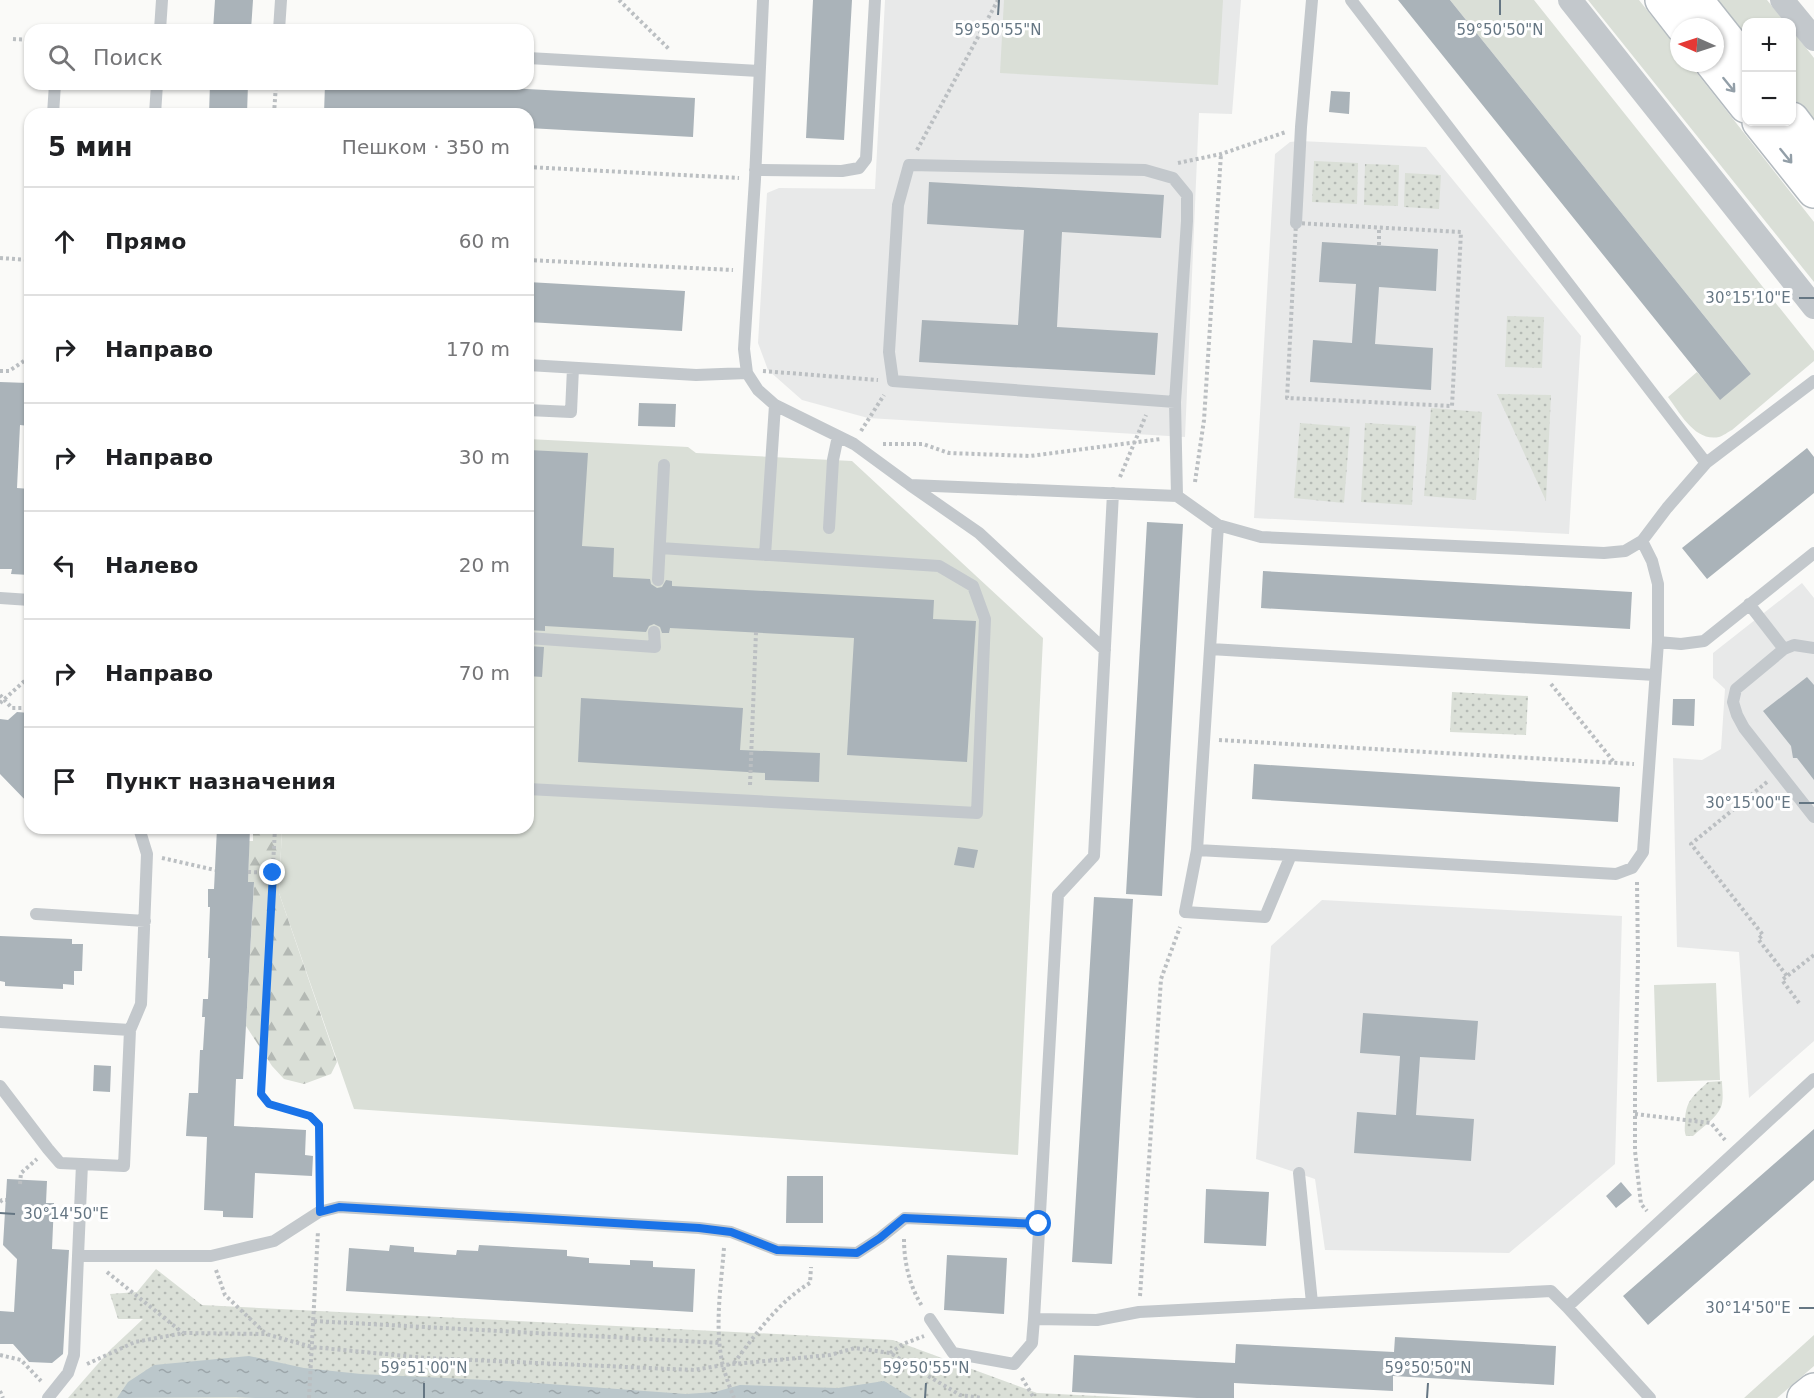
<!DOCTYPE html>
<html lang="ru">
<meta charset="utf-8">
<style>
body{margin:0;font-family:"DejaVu Sans",sans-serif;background:#f2f2f2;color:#202124}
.controls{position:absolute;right:18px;top:18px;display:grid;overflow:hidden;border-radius:12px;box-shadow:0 2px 4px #0004}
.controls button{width:54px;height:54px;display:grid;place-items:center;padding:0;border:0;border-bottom:2px solid #e0e0e0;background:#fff;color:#202124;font:30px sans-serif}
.compass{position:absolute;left:1670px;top:18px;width:54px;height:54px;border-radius:50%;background:#fff;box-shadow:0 2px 4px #0004;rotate:273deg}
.stop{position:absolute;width:18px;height:18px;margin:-14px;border:4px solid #1a73e8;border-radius:50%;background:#fff}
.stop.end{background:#1a73e8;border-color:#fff;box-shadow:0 2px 6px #0008}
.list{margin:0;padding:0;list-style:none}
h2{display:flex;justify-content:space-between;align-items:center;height:78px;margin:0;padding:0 24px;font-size:26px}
h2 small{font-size:20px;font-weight:400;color:#757577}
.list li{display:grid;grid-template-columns:39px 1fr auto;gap:18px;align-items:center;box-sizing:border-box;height:108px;padding:0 24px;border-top:2px solid #e0e0e0}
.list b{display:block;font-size:22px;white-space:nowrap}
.list em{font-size:20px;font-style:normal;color:#757577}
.icon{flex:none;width:33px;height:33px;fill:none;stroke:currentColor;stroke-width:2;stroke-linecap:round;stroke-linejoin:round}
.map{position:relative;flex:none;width:1814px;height:1398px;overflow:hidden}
.search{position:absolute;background:#fff;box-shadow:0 2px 4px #0004;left:24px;top:24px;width:510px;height:66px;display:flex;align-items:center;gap:15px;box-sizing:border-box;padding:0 21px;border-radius:18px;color:#757577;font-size:22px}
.panel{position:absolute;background:#fff;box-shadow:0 2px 4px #0004;left:24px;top:108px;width:510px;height:726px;border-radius:18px}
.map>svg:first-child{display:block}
</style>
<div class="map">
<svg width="1814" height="1398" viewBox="0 0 1814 1398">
<defs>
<pattern id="forest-firs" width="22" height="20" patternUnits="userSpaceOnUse" patternTransform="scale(1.5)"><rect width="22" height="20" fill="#dadfd7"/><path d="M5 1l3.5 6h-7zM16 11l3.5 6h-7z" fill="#b4b9b4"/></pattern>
<pattern id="park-dots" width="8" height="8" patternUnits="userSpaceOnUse" patternTransform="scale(1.5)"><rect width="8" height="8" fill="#dadfd7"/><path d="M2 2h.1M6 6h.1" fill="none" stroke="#b4b9b4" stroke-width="1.8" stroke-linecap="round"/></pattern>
<pattern id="water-ripples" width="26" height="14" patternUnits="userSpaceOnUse" patternTransform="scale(1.5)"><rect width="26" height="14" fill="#bbc7cb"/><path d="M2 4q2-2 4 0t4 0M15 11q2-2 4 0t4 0" fill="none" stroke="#9ca6aa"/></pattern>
</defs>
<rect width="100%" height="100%" fill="#fafaf8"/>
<path fill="#e8e9e9" d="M885,0h356l-9,114 -33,-1 -14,324 -317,-19 -66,-18 -34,-30 -10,-27 9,-150 12,-5 96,1z
M1300,141l126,6 155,189 -12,198 -315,-16 21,-364 15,-12z
M1802,583l12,15v443l-65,57 -10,-146 -62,-5 -4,-189 29,2 19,-11 4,-60 -12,-11v-25z
M1322,900l300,16 -7,248 -106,89 -184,-3 -10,-71 -59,-20 15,-213z"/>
<path fill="#dadfd7" d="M1004,0h219l-5,85 -218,-12z
M1450,0h84l280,351v10l-82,69c-4,2 -9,6 -13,7 -24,5 -39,-24 -51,-40l29,-25 23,27 31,-25z
M1588,0h51l40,50v13h10l125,159v60z
M1714,0h53l18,22h-39v18z
M1792,30l22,28v66l-22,-28z
M528,439l160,8 8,6 156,8 191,177 -25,517 -664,-46 -75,-216 3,-65h246z
M1716,983l4,97 -63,2 -3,-97z
M1814,1335v31l-37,32h-33z"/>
<path fill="url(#forest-firs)" d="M253,828h29l-3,65 58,169 -6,12 -27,10 -20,-5 -12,-13 -26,-40 8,-143 -6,-1 1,-41h4z"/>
<path fill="url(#park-dots)" d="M1314,161l44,2 -1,41 -45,-2z
M1365,164l34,1 -1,41 -34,-1z
M1405,173l36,2 -2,34 -35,-2z
M1507,316l37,1 -2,51 -37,-1z
M1497,394l54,1 -5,106z
M1431,408l51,4 -6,88 -52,-4z
M1300,423l50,4 -6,76 -50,-5z
M1365,423l51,3 -4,79 -51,-3z
M1452,692l76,4 -2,39 -76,-3z
M1722,1081c0,8 2,18 -1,26 -4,11 -20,21 -28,29h-7c-2,-5 -1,-9 -1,-15 1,-21 8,-25 23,-39z
M156,1269l46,36 691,35 144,53 101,5h-1070l42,-48 33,-31h-25l-8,-25 27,-2z"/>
<path fill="url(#water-ripples)" d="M249,1356l55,12 57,6 146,7 179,13 29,-2 25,-7 98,3 46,-7 28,17h-657l-19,-1 -119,1 11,-16 26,-17z"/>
<path fill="#aab3b9" d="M215,0h38l-2,30h-38z
M813,0h39l-8,140 -38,-2z
M1398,0h52l301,374 -31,26z
M210,84h38l-1,30h-38z
M325,84h111l259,14 -2,39 -165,-9v-14h-204z
M1331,91l19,1 -1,22 -20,-2z
M929,182l235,13 -3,43 -99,-6 -5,95 101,6 -3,42 -236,-13 3,-42 96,5 6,-95 -97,-6z
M1322,242l116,7 -2,42 -57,-4 -4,57 58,4 -2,42 -121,-8 3,-42 39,3 4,-59 -37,-2z
M528,282l157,9 -3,40 -154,-9z
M0,382l28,1 -1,13 3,1 -1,29 -9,-1 -3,63 13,1v86l-19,-1 1,-5h-12z
M639,403l37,1 -1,23 -37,-1z
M1807,448l7,9v36l-107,86 -25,-31z
M528,450l60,3 -6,93 32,2 -1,29 37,2 1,5 6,4 5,-1 4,-7 6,1v5l262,14 -1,19 43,2 -9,141 -120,-7 7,-117 -184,-10 -1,5h-7l-2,-6 -6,-3 -5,2 -3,6 -101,-6v5l-17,-1z
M1147,522l36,2 -21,372 -36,-2z
M1263,571l369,21 -2,37 -369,-21z
M528,646l16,1 -2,30 -14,-1z
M1807,677l7,8v95l-17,-22h-4l-2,-12 -28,-35z
M581,698l162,10 -3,42 80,3 -1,29 -54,-2v-7l-187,-11z
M1673,699h22l-1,27 -22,-1z
M17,712l13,1v92l-30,-31v-55l8,1z
M1254,764l366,23 -2,35 -366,-23z
M217,828h33l-2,54h6l-11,197h-7l-2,47 72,4 -1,25 8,1 -1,20 -57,-3 -2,45 -30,-1v-6l-19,-1 3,-73 -21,-1 3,-43h9l2,-43h3l2,-33h-3l1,-18h5l2,-41h-2l2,-51h-2v-18h6z
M958,847l20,3 -4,18 -20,-3z
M1094,897l39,2 -21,365 -40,-2z
M0,936l72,3v5h11l-1,27h-8v14l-11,-1v5l-58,-3v-4l-5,-1z
M1363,1013l115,8 -3,39 -55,-3 -4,58 58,4 -3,42 -117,-8 3,-41 39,3 4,-59 -40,-3z
M94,1065l17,1 -1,26 -17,-1z
M1814,1129v51l-166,145 -25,-29z
M787,1176h36v47h-37z
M7,1179l40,2 -1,22h8l-2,46 17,1 -6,104 -11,9 -23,-1 -16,-18h-13v-33l14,1 3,-53 -14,-14z
M1621,1182l11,13 -16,13 -10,-12z
M1206,1189l63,3 -3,54 -62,-3z
M390,1245l24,2v5l42,3 1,-5 21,1 1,-6 88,5v6l22,2v5l41,2v-5l23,1v6l42,2 -2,43 -347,-21 3,-43 40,3z
M947,1255l60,3 -3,56 -60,-4z
M1395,1337l161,9 -2,39 -161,-9v15l-159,-8v15h-37l-125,-6 2,-37 161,8 1,-19 158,8z"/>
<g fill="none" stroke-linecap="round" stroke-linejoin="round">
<defs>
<path id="secondary" d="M1662,0l21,27
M1696,0l50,63
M1712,63l34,43
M1792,119l22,29
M1759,122l55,69
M1804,1398l10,-8"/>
</defs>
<use href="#secondary" stroke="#b3babf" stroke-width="36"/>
<path stroke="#bbbfc2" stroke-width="4" stroke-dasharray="3 3" stroke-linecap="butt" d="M619,0l51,50
M13,39l17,1
M274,114l2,-30
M917,150l81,-150
M1178,163l43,-9 65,-22
M528,167l211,11
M1296,223l165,9 -9,174 -165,-8z
M1379,245v-17
M0,258l30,2
M528,260l205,10
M0,371h9l21,-14
M763,371l115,9
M861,431l23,-36
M883,444h40l26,9 81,3 131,-17
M1120,477l26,-62
M1195,482l9,-62 17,-266
M1551,684l63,78
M0,695l12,13h18
M0,703l30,-27
M1219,740l415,24
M1767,782l-76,62 72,91 -5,4 29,37
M750,785l6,-153
M275,828l-14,266 8,10 41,12 9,9v72
M162,858l53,12
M248,872l25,1
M1637,882l1,77 -3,127v65l6,53 6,7
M1799,1003l-17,-23 32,-25
M1635,1114l76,9 14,17
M20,1184l1,-11 16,-14
M0,1202l2,-2h4
M904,1239c0,24 6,48 18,67
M724,1248c-3,38 -10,80 -1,118 3,11 7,22 11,32
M216,1270l9,25 41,39
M107,1272l76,61
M1140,1296l21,-317 19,-52
M314,1321l407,22
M890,1353l13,-9 21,-8
M0,1355l21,5 20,21
M734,1363c22,-29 44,-61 76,-80l1,-16
M87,1364l48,-22 49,-9 82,1 46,13 114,11 268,12 29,-5 107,-10 25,-7 35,5 70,42 22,3
M1022,1378l12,20
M0,1391l3,7
M309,1398l9,-167"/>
<path stroke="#c3c8cc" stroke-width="12" d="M1351,0l355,463
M160,30l2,-30
M279,30l2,-30
M528,58l231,13
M53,114l2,-30
M155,114l2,-30
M755,170l87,1 17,-3 7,-9 9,-159
M1296,223l5,-96 11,-127
M528,365l168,10 51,-2 -3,-24 11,-170 8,-179
M747,373l11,17 17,15 79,39 56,41 267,11 41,29 43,12 343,16 21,-2 17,-10 25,-33 39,-45 108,-82
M1175,402l-282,-21 -4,-29 9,-147 11,-40 236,5 28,8 14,17v26l-12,181 2,94
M528,410l43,2 2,-44
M910,485l69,48 126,117
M1113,493l-19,363 -36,39 -24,424 63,1 42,-8 412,-21 16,16 83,91
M1218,525l-21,325 -12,62 80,5 26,-62 325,19 16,-6 11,-16 15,-210v-58l-6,-23 -10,-20
M829,528l4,-68 5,-24
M765,555l10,-150
M658,580l6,-115
M0,598l30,2
M1749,604l35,45
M528,638l127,9 -1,-15
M1658,642l23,2 23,-3 110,-88
M1814,648l-20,-3 -10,4 -48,40 -3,13 4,13 7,13 70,89
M1210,649l445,26
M528,789l449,24 8,-194 -12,-33 -34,-20 -279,-18
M139,828l8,26 -6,150 -11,26 -6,136 -42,-2 -4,92h133l63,-15 45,-29 20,-5 360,21 32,4 46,18 80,3 23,-15 25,-20 134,6
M1197,850l94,5
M36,914l109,7
M0,1022l130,8
M0,1086l48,63 12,14 22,1
M1299,1173l13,130
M1567,1307l247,-228
M930,1319l23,34 61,11 18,-21 2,-24
M48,1398l20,-25 6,-18 4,-99"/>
<path stroke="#c3c8cc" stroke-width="24" d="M1570,0l244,307
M1782,0l32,39"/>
<use href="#secondary" stroke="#fff" stroke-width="33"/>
</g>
<defs><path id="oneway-shaft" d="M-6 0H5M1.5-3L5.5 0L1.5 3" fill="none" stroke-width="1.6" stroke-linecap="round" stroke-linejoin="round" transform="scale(1.5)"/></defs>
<g stroke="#939fa8">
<use href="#oneway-shaft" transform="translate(1729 85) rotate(51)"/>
<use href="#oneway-shaft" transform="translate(1786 156) rotate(51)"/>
</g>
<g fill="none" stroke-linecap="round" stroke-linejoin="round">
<path stroke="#1a73e8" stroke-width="8" d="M273,873l-12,221 8,10 41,12 9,9 1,87 19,-5 360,21 32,4 46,18 80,3 23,-15 24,-20 135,6"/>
</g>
<path fill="none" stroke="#657683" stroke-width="2" d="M998,15l1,-15M1500,15v-15M1799,298h15M1799,803h15M0,1213l15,1M1799,1308h15M424,1398v-15M925,1398l1,-15M1427,1398l1,-15"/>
<g font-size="15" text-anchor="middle" fill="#657683" stroke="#fff" stroke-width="6" stroke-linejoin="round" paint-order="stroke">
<text x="998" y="35">59°50'55"N</text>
<text x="1500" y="35">59°50'50"N</text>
<text x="1748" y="303">30°15'10"E</text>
<text x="1748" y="808">30°15'00"E</text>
<text x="66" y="1219">30°14'50"E</text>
<text x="1748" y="1313">30°14'50"E</text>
<text x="424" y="1373">59°51'00"N</text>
<text x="926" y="1373">59°50'55"N</text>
<text x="1428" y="1373">59°50'50"N</text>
</g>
</svg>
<div class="controls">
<button>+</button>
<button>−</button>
</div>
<svg class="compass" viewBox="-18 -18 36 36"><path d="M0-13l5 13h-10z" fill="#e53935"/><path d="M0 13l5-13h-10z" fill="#757577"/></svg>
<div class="stop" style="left:1039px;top:1224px"></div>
<div class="stop end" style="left:273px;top:873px"></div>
<div class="search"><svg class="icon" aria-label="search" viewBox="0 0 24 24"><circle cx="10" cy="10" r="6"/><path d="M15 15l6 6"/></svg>Поиск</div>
<section class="panel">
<h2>5 мин<small>Пешком · 350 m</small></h2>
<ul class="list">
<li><svg class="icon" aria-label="ahead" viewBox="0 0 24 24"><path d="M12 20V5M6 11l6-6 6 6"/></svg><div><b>Прямо</b></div><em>60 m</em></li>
<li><svg class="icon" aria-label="right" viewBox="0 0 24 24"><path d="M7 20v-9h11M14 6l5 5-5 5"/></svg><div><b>Направо</b></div><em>170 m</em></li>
<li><svg class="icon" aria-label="right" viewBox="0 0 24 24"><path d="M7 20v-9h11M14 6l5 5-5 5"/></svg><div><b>Направо</b></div><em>30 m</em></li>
<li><svg class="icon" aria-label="left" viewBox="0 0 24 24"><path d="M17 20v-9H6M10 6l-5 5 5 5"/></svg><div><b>Налево</b></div><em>20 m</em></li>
<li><svg class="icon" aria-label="right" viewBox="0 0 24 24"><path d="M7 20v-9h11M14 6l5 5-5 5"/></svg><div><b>Направо</b></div><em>70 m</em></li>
<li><svg class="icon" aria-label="arrive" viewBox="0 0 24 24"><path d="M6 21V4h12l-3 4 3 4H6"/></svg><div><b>Пункт назначения</b></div></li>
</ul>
</section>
</div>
